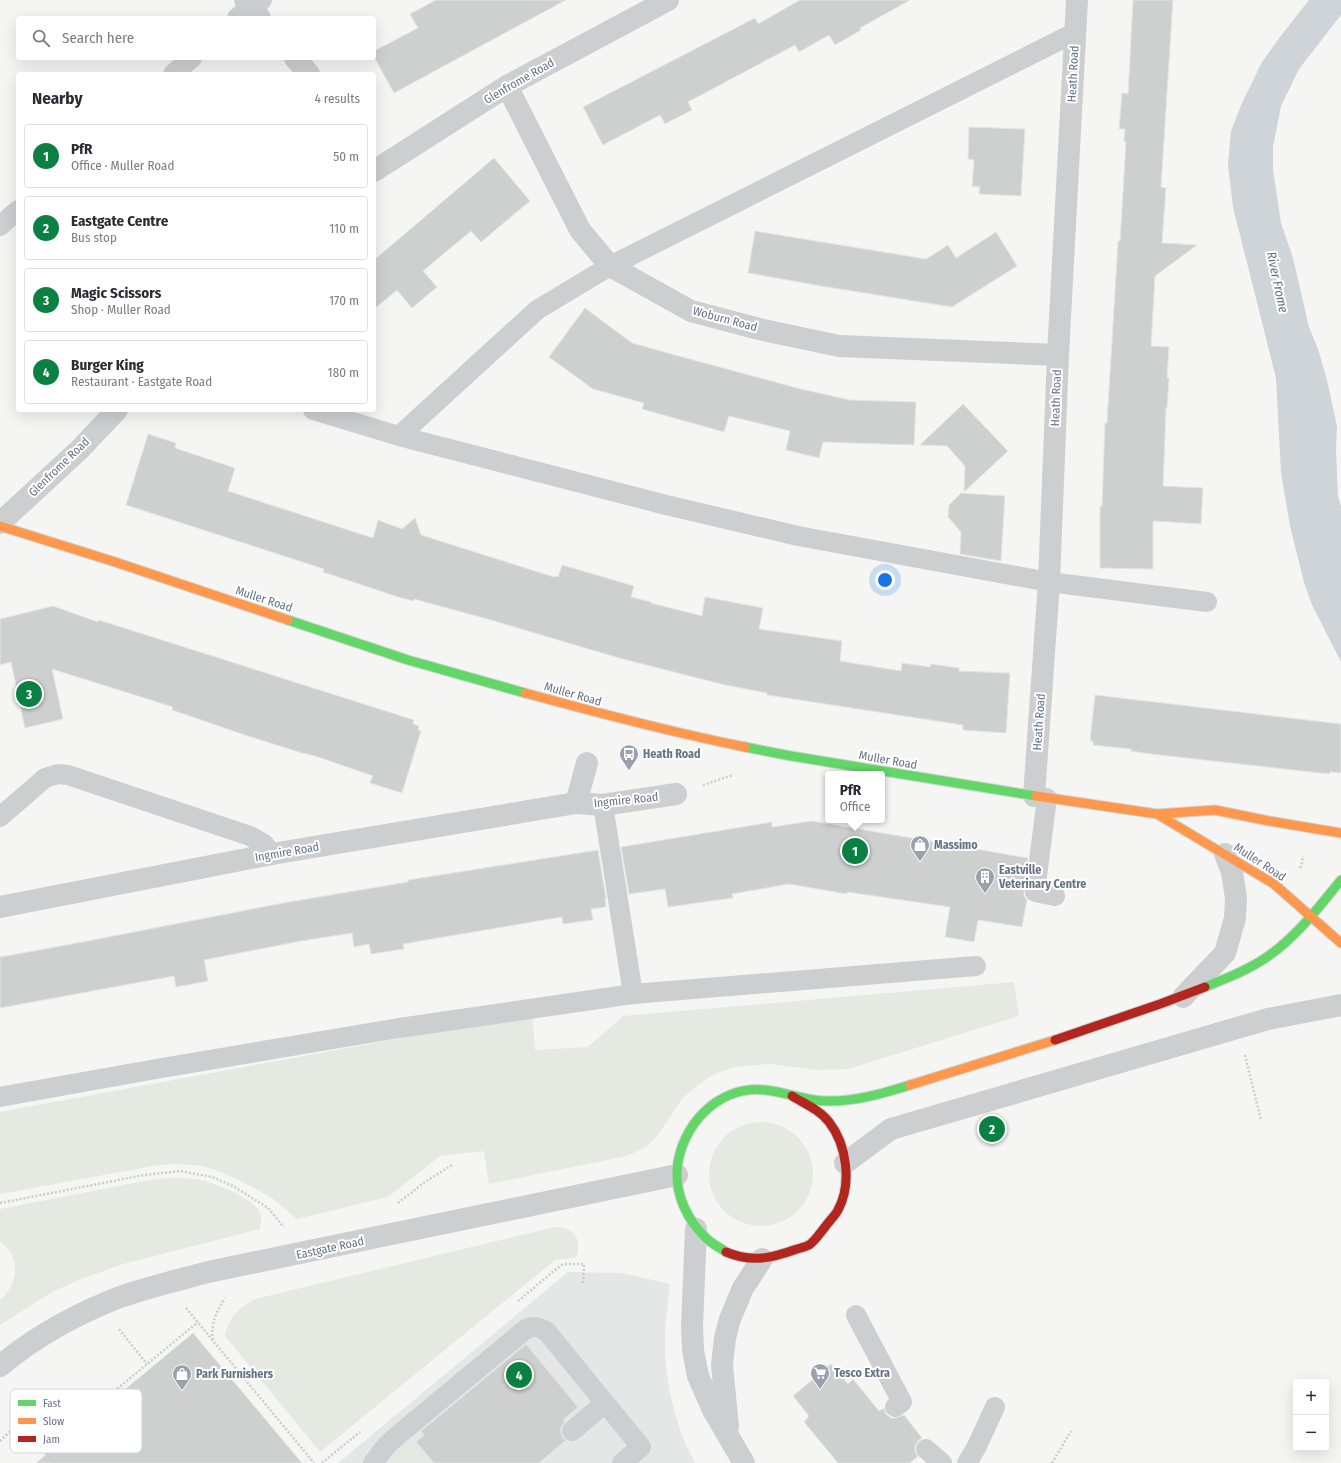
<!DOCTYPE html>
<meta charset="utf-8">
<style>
body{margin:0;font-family:"Fira Sans Condensed",sans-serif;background:#f7f7f7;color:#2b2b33}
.controls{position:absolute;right:12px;bottom:12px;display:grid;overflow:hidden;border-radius:4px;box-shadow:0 4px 16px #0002}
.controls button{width:36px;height:36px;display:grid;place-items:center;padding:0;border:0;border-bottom:1px solid #e1e1e2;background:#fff;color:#2b2b33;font:20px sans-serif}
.you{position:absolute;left:885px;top:580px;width:14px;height:14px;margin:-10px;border:3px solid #fff;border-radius:50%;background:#1a73e8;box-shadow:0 0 0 6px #1a73e833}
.badge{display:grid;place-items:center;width:26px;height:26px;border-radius:50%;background:#0b8043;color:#fff;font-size:13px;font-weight:700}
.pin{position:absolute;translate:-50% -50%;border:2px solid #fff;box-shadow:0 1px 4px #0006}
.popup{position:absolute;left:825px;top:771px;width:60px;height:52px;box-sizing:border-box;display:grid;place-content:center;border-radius:4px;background:#fff;filter:drop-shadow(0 1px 3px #0005);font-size:13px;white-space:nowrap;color:#7c7c81}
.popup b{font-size:15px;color:#2b2b33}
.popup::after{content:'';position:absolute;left:50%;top:100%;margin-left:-8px;border:8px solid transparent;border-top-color:#fff}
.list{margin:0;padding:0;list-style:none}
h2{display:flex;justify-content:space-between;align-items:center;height:52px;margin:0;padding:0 16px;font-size:17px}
h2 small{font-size:13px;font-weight:400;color:#7c7c81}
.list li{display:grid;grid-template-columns:26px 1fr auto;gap:12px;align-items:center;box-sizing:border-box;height:64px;margin:0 8px 8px;padding:0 8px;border:1px solid #e1e1e2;border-radius:4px}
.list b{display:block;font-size:15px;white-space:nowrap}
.list p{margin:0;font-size:13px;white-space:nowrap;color:#7c7c81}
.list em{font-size:13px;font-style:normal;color:#7c7c81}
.icon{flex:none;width:22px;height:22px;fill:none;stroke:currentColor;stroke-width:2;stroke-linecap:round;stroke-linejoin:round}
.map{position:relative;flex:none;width:1341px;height:1463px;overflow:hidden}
.search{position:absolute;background:#fff;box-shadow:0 4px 16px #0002;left:16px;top:16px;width:360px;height:44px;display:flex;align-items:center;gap:10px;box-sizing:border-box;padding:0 14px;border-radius:4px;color:#7c7c81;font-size:15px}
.panel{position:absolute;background:#fff;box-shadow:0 4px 16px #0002;left:16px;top:72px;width:360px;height:340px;border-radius:4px}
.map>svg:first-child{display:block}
</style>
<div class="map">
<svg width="1341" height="1463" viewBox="0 0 1341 1463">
<rect width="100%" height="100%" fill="#f5f6f4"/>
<path fill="#e5e7e7" d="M568,1272l55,1 47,11 -5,45v28l4,32 7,28 7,21 12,25h-357z"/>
<path fill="#e4e9e2" d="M1014,982l5,34 -171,53 -31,1 -47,-6 -15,1 -21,2 -19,7 -16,10 -17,15 -24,36 -12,12 -19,9 -138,28 -5,-33 -44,5 -52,41 -91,22 -25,-21 -31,-17 -31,-13 -15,-3 -22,-1 -20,2 -153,28v-82l532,-98 3,36 53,-3 35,-31z
M709 1174a52 52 0 1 1 104 0a52 52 0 1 1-104 0Z
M166,1178c12,0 23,0 35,2 13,3 55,19 59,33 2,5 1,11 0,16l-137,35 -39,14 -30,13 -54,34v-25c18,-15 22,-44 0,-58v-33l144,-28z
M555,1227c18,0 27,11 22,29l-4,2 -18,2 -235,192 -95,-116c3,-18 14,-29 30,-37z
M416,1442l18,21h-43l1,-2z"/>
<path fill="#ced4d7" d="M1309,0h32v15l-42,54 -18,37 -8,41v23l8,53 12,35 16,69 9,22 9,31 10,46 -1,23 2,48 3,9v156l-29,-57 -8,-23 -14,-56 -9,-53 -5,-95 -43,-171 -5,-42 3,-34 11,-28 20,-41 18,-25z"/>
<path fill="#ced0d0" stroke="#e4e5e4" d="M436,0h130l-172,93 -20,-36v-6l44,-23 -8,-14z
M800,0h110l-50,28 1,2 -26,15 -6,-10 -30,17 -4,-7 -107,57 4,8 -27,14 -5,-9 -57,30 -20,-38 172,-89 3,6z
M1133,0h40l-12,187 5,1 -4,55 35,2 -42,31 -4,70 18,1 -2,31h2l-2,30h-1l-3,78 40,2 -2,36 -48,-3v48l-53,-1v-62h2l3,-83h2l11,-182h2l6,-99 -2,-1 1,-12h-6l3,-36 6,1z
M969,127l56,2 -4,67 -42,-2 1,-7 -8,-1 2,-26 -6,-1z
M494,158l36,43 -49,41 -10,-11 -48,40 14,16 -25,21 -15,-18 -23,19v-49z
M755,231l171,28 22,-14 8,13 40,-26 21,34 -65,41 -131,-21 -73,-13z
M585,308l47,35 43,12 126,34 49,11 66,2 -2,43 -91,-3 -4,16 -33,-8 4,-19 -61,-15 -5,16 -82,-23 2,-6 -51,-14 -44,-32z
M963,404l45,47 -44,41 1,-26 -18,-20 -27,-1z
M148,434l28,9 -1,5 60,20 -7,23 145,47 5,-18 24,9 13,-11 6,17 133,42 1,-1 3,1 4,-12 72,21 -3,11 20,5v1l51,13 3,-19 58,11 -4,21 83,12 -2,20 61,10 1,-8 28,4 1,-3 28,4v3l51,2 -4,60 -43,-3v-5l-196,-30v-2l-42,-8 -106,-27 -128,-38 -77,-21 -1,2 -15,-4 -75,-25 1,-3 -198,-64z
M961,493l44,3 -4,65 -41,-7 1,-22 -13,-15 1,-12z
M53,606l45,16 1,-2 315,100 -1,4 6,2 -1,4 3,1 -19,62 -32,-10 3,-7 -58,-20 -13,-3 -54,-17 -76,-26 1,-3 -121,-38 11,50 -38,9 -14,-66 -11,3v-46z
M1095,695l246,29v49l-11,-1 -1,2 -178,-20 -20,-3v-2l-38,-4v-4h-3z
M812,821l216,37 -4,33v5l3,4 -5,27 -44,-7 -4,22 -29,-5 5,-30 -103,-15v2l-58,-10 -57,10 1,4 -65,9 -3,-18 -36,5 -8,-47 151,-25v5z
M598,850l8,48h-1l1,9 -15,2 2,11 -30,4 -1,-7 -159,27 1,5 -33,5 -2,-10 -15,3 -2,-14 -51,8 -97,19 4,21 -32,6 -2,-11 -174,32v-51l72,-13 211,-41 125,-21v-2z
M193,1333l109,130h-266l52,-43z
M526,1344l52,63 -15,13 2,2 -4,5v6l2,5 3,2 -27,23h-105l-18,-21 8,-7 -3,-4z
M831,1364l17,20 5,-5 26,32 5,-3 2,6 5,4h5l8,-3 18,23 -4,3 -3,5v6l3,4 -8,7h-72l-34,-41 5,-6 -16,-20z"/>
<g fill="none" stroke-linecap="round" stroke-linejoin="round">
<defs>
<path id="fast" d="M288,620l120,40 117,33
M745,747l46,9 245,40
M1205,987c20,-8 41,-16 59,-28 31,-20 54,-51 77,-79
M726,1252c-7,-5 -16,-9 -22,-16 -17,-17 -28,-41 -27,-65 3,-45 41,-86 88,-81 21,2 41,11 62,11 28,1 57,-8 83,-16"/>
<path id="slow" d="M0,526l115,36 173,58
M525,693c73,20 145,39 220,54
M1036,796l121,18 58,-4 54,11 72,12
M1157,814l117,70 67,59
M910,1085l145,-45"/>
<path id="jam" d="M1055,1040l105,-36 45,-17
M726,1252c26,11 46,6 71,-3 4,-1 8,-2 12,-4 6,-4 11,-12 16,-18 4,-6 10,-11 13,-17 14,-26 9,-65 -9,-88 -9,-12 -24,-18 -37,-26"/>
</defs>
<use href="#fast" stroke="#d2d4d4" stroke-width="11"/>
<use href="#slow" stroke="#d2d4d4" stroke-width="11"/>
<use href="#jam" stroke="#d2d4d4" stroke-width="11"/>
<path stroke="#cbcccc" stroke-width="2.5" stroke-dasharray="2 2" stroke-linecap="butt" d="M703,785l30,-10
M1300,868l2,-5 1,-7
M1245,1055l16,65
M0,1203l144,-28 36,-4 32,6 21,9 35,22 16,19
M398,1203l27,-21 27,-17
M518,1301l42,-35 4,-2h20l-1,20
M186,1308l128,155
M119,1329l28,35
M213,1340c-3,-16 4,-29 12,-42
M0,1441l20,-19 23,28 155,-128
M43,1450l11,13
M322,1463l38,-31
M1052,1463l19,-32"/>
<path stroke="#cdcecf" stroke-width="20" d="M237,18l13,-11 12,-7
M173,74l19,-16
M0,226l18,-16
M313,410l86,26 263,68 136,32 251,46 158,20
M399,436l138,-126 73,-44 466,-234
M1047,798l-12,94 20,4
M603,805l30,189
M0,817l45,-39 13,-4 10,1 182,61 14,8 8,10
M0,1097l156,-28 243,-41 234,-34 343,-28
M856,1315l46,87 -7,5
M572,1431l33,-28
M926,1449l16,14
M373,1463l13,-17 12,-11 128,-106c8,-4 14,-2 21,3l94,115 -19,16
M967,1463l9,-15 19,-41"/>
<path stroke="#cdcecf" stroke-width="22" d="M245,0l15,18
M295,58l14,16
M507,86l73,144 30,36 81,45 68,18 80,17 219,9
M374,171l133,-85 161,-86
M0,523l79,-73 38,-40
M1034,796l15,-214 9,-227 19,-355
M576,803l11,-40
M0,907l272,-53 304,-51 27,2 73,-11
M1183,997l42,-44 10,-35 1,-20 -4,-26 -7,-18
M845,1163l46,-34 377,-110 73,-14
M696,1229l-4,98 1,23 5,26 15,34 31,53
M0,1366c36,-30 76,-52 120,-69 28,-10 59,-17 88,-25l469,-97
M728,1427l-6,-62 3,-27 5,-19 13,-31 19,-29"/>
<use href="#fast" stroke="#63d668" stroke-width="9"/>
<use href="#slow" stroke="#ff974d" stroke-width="9"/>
<use href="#jam" stroke="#b3261e" stroke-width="9"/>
</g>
<defs>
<symbol id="bus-pin" viewBox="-11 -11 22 30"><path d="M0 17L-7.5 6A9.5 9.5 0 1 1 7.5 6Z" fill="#97a2ac" stroke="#fff"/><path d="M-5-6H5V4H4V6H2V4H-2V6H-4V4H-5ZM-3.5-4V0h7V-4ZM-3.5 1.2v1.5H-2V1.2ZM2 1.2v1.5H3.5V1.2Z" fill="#fff"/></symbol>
<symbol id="shop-pin" viewBox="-11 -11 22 30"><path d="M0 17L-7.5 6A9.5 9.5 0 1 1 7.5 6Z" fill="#97a2ac" stroke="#fff"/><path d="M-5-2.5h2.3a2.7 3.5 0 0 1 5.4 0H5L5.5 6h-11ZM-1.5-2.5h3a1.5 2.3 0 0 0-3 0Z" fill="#fff"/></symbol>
<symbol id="building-pin" viewBox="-11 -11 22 30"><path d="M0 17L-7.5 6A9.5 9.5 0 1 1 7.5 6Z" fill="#97a2ac" stroke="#fff"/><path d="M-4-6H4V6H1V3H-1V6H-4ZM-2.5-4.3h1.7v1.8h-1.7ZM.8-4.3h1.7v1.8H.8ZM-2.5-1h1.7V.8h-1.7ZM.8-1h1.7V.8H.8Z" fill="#fff"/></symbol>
<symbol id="supermarket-pin" viewBox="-11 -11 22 30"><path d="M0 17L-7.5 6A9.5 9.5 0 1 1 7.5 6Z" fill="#97a2ac" stroke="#fff"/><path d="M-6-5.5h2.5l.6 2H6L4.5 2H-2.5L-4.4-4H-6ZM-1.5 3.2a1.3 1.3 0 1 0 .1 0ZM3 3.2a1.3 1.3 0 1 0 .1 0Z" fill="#fff"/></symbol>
</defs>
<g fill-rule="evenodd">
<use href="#bus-pin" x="618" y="743" width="22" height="30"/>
<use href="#shop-pin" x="909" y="834" width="22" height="30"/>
<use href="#building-pin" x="974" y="866" width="22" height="30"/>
<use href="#supermarket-pin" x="809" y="1362" width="22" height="30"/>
<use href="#shop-pin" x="171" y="1363" width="22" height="30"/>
</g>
<g text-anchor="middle" stroke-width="4" stroke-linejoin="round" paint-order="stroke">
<g font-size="12" fill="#657485" stroke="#fff">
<text transform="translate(1073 74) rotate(-87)" y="4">Heath Road</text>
<text transform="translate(519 81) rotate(-30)" y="4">Glenfrome Road</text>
<text transform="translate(725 319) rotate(15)" y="4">Woburn Road</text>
<text transform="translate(1056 398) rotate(-88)" y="4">Heath Road</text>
<text transform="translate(59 467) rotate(-44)" y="4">Glenfrome Road</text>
<text transform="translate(264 599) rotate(18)" y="4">Muller Road</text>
<text transform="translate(573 694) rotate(16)" y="4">Muller Road</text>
<text transform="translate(1039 722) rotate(-86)" y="4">Heath Road</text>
<text transform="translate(888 760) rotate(10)" y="4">Muller Road</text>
<text transform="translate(626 800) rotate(-6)" y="4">Ingmire Road</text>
<text transform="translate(287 852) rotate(-10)" y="4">Ingmire Road</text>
<text transform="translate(1260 862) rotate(33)" y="4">Muller Road</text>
<text transform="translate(330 1248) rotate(-12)" y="4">Eastgate Road</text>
</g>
<g font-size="12" font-weight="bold" fill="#657485" stroke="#fff" text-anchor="start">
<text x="643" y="758">Heath Road</text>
<text x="934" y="849">Massimo</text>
<text x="999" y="874">Eastville<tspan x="999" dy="14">Veterinary Centre</tspan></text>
<text x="834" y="1377">Tesco Extra</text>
<text x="196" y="1378">Park Furnishers</text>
</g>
<g font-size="13" font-style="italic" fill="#617681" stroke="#fff">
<text transform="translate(1278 282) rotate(78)" y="5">River Frome</text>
</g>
</g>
<rect x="10" y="1389" width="132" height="64" rx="6" fill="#fff" stroke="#d1d5da" stroke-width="1"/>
<rect x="18" y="1400" width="18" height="6" fill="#63d668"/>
<rect x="18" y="1418" width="18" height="6" fill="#ff974d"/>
<rect x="18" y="1436" width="18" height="6" fill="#b3261e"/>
<g font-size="11" fill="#657485">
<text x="43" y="1407">Fast</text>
<text x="43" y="1425">Slow</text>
<text x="43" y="1443">Jam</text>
</g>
</svg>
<div class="controls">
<button>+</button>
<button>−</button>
</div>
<div class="you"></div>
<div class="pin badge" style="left:855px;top:851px">1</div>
<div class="popup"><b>PfR</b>Office</div>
<div class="pin badge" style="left:992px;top:1129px">2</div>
<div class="pin badge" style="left:29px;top:694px">3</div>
<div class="pin badge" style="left:519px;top:1375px">4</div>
<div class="search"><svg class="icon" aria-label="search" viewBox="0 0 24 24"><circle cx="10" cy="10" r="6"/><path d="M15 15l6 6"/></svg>Search here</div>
<section class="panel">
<h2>Nearby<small>4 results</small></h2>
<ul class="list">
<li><span class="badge">1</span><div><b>PfR</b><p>Office · Muller Road</p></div><em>50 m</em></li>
<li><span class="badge">2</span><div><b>Eastgate Centre</b><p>Bus stop</p></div><em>110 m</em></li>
<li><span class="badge">3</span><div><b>Magic Scissors</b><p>Shop · Muller Road</p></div><em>170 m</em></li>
<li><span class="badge">4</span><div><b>Burger King</b><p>Restaurant · Eastgate Road</p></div><em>180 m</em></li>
</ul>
</section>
</div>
